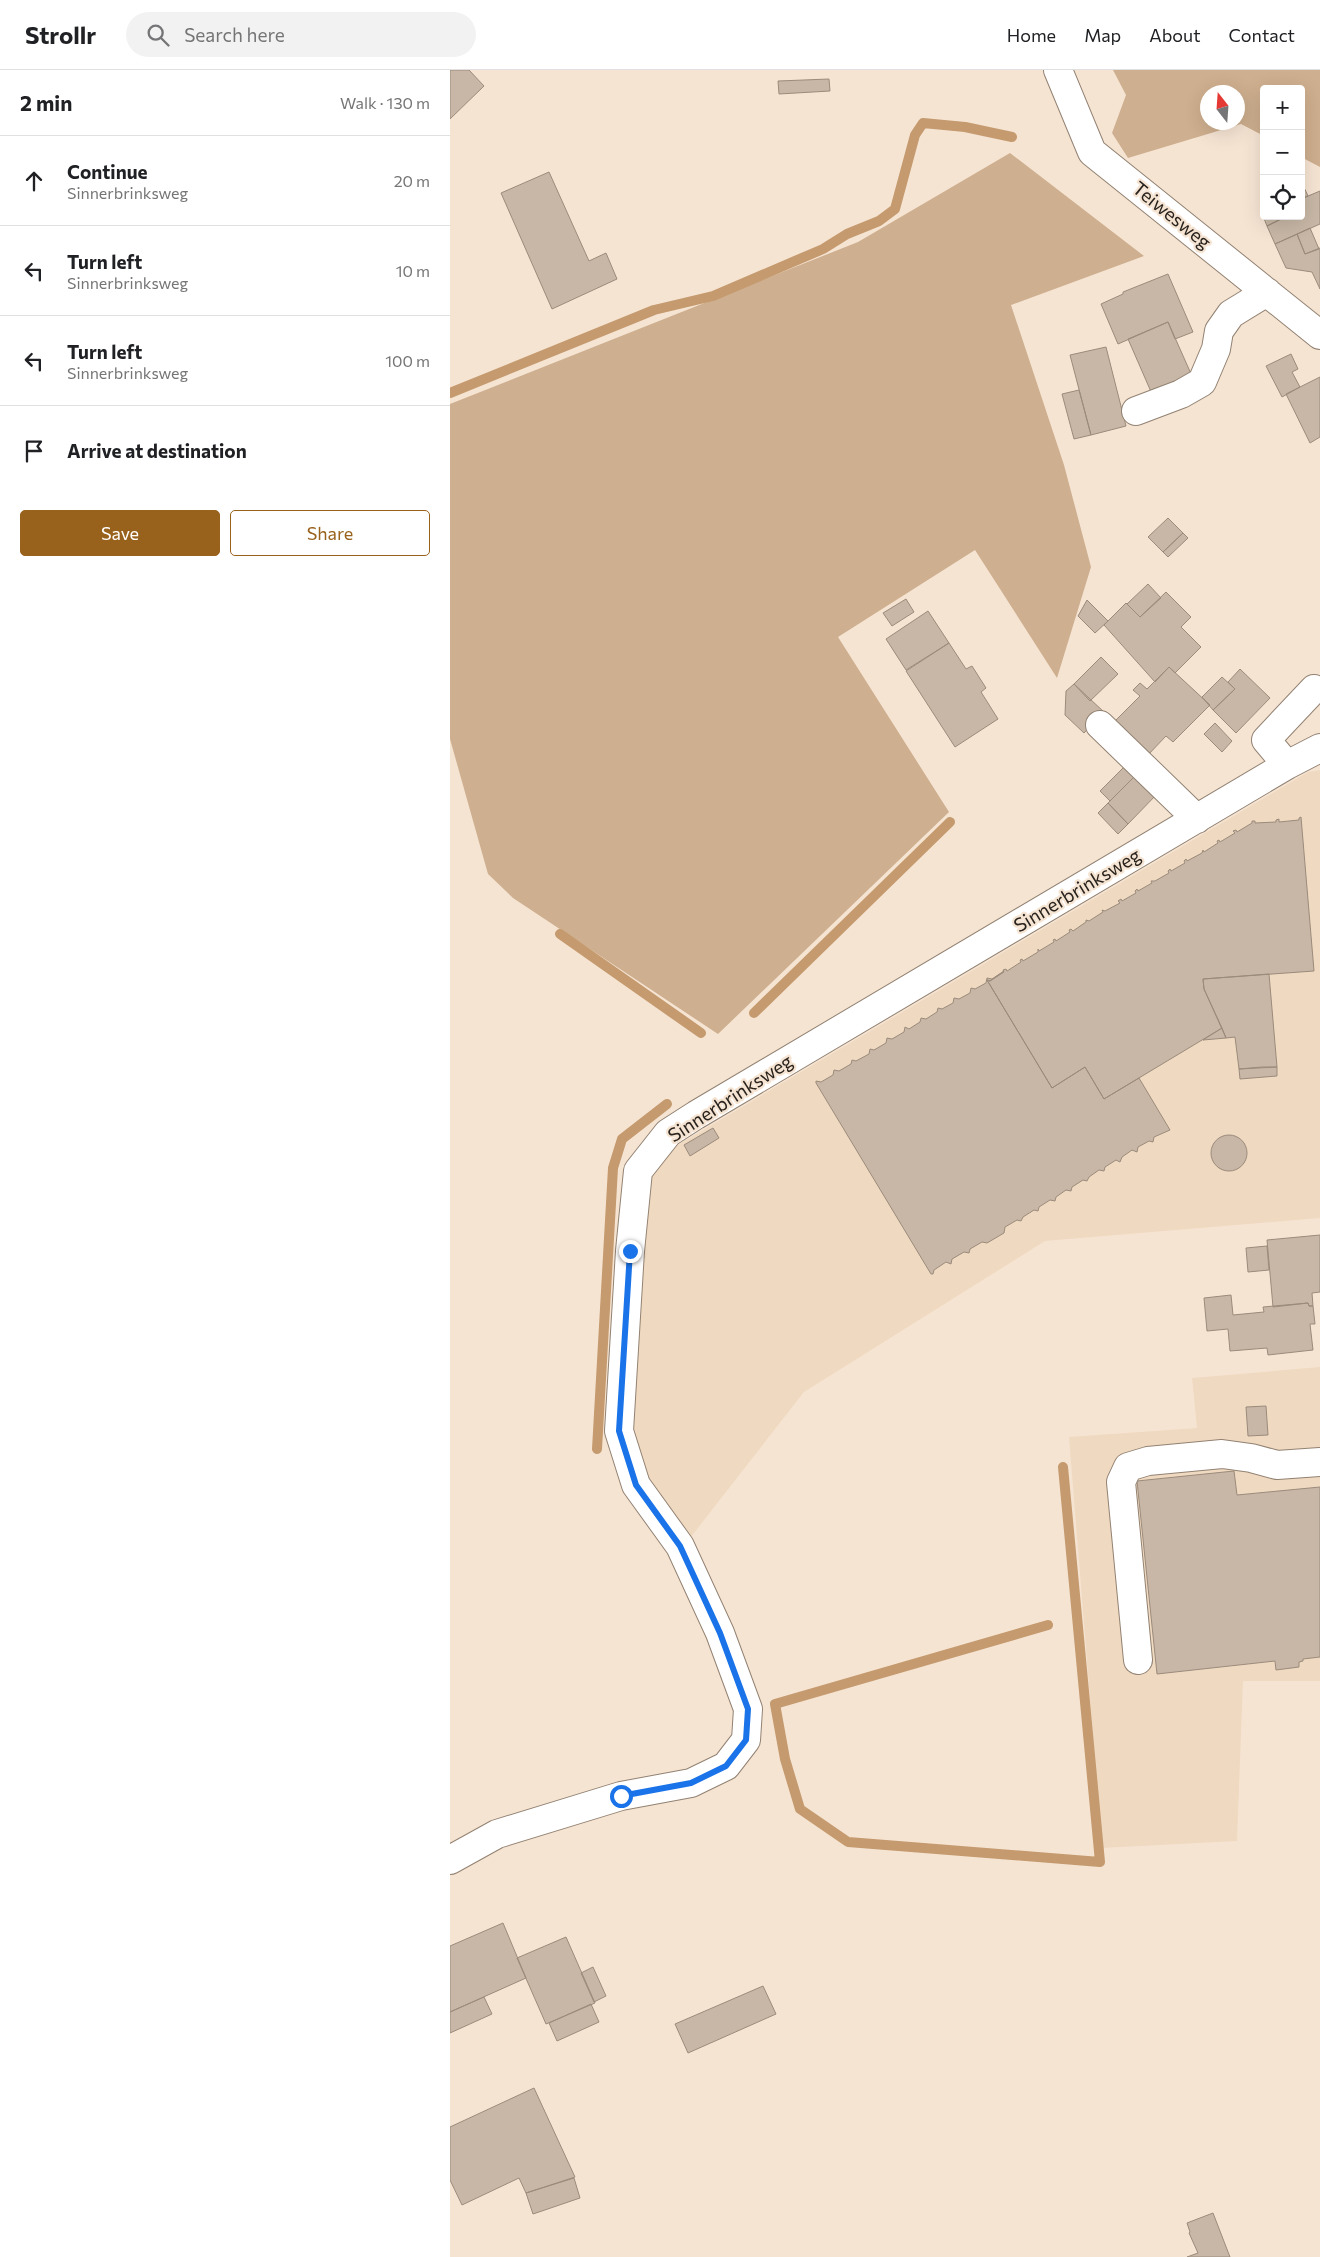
<!DOCTYPE html>
<meta charset="utf-8">
<style>
body{margin:0;font-family:Commissioner,sans-serif;background:#f2f2f2;color:#202124}
.controls{position:absolute;right:15px;top:15px;display:grid;overflow:hidden;border-radius:5px;box-shadow:0 5px 20px #0002}
.controls button{width:45px;height:45px;display:grid;place-items:center;padding:0;border:0;border-bottom:1px solid #e0e0e0;background:#fff;color:#202124;font:25px sans-serif}
.compass{position:absolute;left:750px;top:15px;width:45px;height:45px;border-radius:50%;background:#fff;box-shadow:0 5px 20px #0002;rotate:343deg}
.stop{position:absolute;width:15px;height:15px;margin:-11px;border:4px solid #1a73e8;border-radius:50%;background:#fff}
.stop.end{background:#1a73e8;border-color:#fff;box-shadow:0 1px 5px #0008}
.list{margin:0;padding:0;list-style:none}
h2{display:flex;justify-content:space-between;align-items:center;height:65px;margin:0;padding:0 20px;font-size:21px}
h2 small{font-size:16px;font-weight:400;color:#757577}
.list li{display:grid;grid-template-columns:32px 1fr auto;gap:15px;align-items:center;box-sizing:border-box;height:90px;padding:0 20px;border-top:1px solid #e0e0e0}
.list b{display:block;font-size:19px;white-space:nowrap}
.list p{margin:0;font-size:16px;white-space:nowrap;color:#757577}
.list em{font-size:16px;font-style:normal;color:#757577}
.actions{display:flex;gap:10px;padding:15px 20px}
.actions a{flex:1;padding:11px 0;border:1px solid #99621c;border-radius:5px;text-align:center;font-size:18px;color:#99621c}
.actions .main{background:#99621c;color:#fff}
.icon{flex:none;width:28px;height:28px;fill:none;stroke:currentColor;stroke-width:2;stroke-linecap:round;stroke-linejoin:round}
.map{position:relative;flex:none;width:870px;height:2187px;overflow:hidden}
header{display:flex;align-items:center;gap:30px;box-sizing:border-box;height:70px;padding:0 25px;background:#fff;border-bottom:1px solid #e0e0e0}
header strong{font-size:24px}
nav{display:flex;gap:28px;margin-inline-start:auto;font-size:18px}
.search{width:350px;height:45px;background:#f2f2f2;display:flex;align-items:center;gap:12px;box-sizing:border-box;padding:0 18px;border-radius:28px;color:#757577;font-size:19px}
main{display:flex}
aside{flex:1;background:#fff}
.map>svg:first-child{display:block}
</style>
<header>
<strong>Strollr</strong>
<div class="search"><svg class="icon" aria-label="search" viewBox="0 0 24 24"><circle cx="10" cy="10" r="6"/><path d="M15 15l6 6"/></svg>Search here</div>
<nav><a>Home</a><a>Map</a><a>About</a><a>Contact</a></nav>
</header>
<main>
<aside>
<h2>2 min<small>Walk · 130 m</small></h2>
<ul class="list">
<li><svg class="icon" aria-label="ahead" viewBox="0 0 24 24"><path d="M12 20V5M6 11l6-6 6 6"/></svg><div><b>Continue</b><p>Sinnerbrinksweg</p></div><em>20 m</em></li>
<li><svg class="icon" aria-label="left" viewBox="0 0 24 24"><path d="M17 20v-9H6M10 6l-5 5 5 5"/></svg><div><b>Turn left</b><p>Sinnerbrinksweg</p></div><em>10 m</em></li>
<li><svg class="icon" aria-label="left" viewBox="0 0 24 24"><path d="M17 20v-9H6M10 6l-5 5 5 5"/></svg><div><b>Turn left</b><p>Sinnerbrinksweg</p></div><em>100 m</em></li>
<li><svg class="icon" aria-label="arrive" viewBox="0 0 24 24"><path d="M6 21V4h12l-3 4 3 4H6"/></svg><div><b>Arrive at destination</b></div></li>
</ul>
<div class="actions"><a class="main">Save</a><a>Share</a></div>
</aside>
<div class="map">
<svg width="870" height="2187" viewBox="0 0 870 2187">
<rect width="100%" height="100%" fill="#f6e4d3"/>
<path fill="#f0d9c1" d="M870,700v448l-275,23 -241,151 -117,150 -39,-59 -16,-52 11,-178 8,-76 25,-31 632,-374z
M870,1297v314h-77l-6,160 -135,7 -33,-411 128,-9 -5,-50z"/>
<path fill="#ceaf8f" fill-rule="evenodd" d="M663,0h207v97l-19,-10v-68h-37v47l-23,-12 -113,34 -16,-25 14,-38zM758,22h30v30h-30z
M560,83l134,103 -133,49 53,160 27,102 -34,111 -82,-128 -137,87 111,175 -231,222 -205,-136 -25,-24 -38,-135v-335l408,-162z"/>
<g fill="none" stroke-linecap="round" stroke-linejoin="round">
<path stroke="#c49a6e" stroke-width="10" d="M0,323l204,-83 59,-14 110,-47 24,-15 32,-13 16,-12 20,-74 8,-12 42,4 47,10
M110,864l141,99
M304,943l196,-191
M147,1379l16,-281 9,-29 45,-35
M598,1555l-273,79 10,55 15,50 48,33 252,20 -37,-395"/>
</g>
<path fill="#c8b7a6" stroke="#9b8b7b" d="M0,0h19l15,16 -34,33z
M379,9l1,12 -51,3 -1,-13z
M99,102l40,89 17,-8 11,26 -65,30 -51,-116z
M851,111l7,15 -7,3z
M870,121v33l-45,20 -8,-18 19,-10h15v-17z
M813,146h23v1l-19,9z
M860,158l9,21 -14,5 -8,-20z
M847,164l8,20 15,-6v41l-8,-17 -26,-4 -11,-24z
M718,204l25,58 -18,7 -7,-17 -50,22 -17,-40 22,-10v-2z
M718,252l24,54 -40,18 -24,-55z
M656,277l20,79 -35,9 -21,-80z
M841,284l7,15 -6,3 8,15 -18,10 -16,-31z
M870,307v60l-10,6 -24,-49z
M629,320l12,45 -17,4 -12,-45z
M718,448l15,15 -20,19 -15,-15z
M733,463l5,5 -20,19 -5,-5z
M698,514l13,14 -21,19 -13,-13z
M716,522l25,25 -10,10 20,20 -26,26 -6,-6 -14,15 -51,-57 22,-22 14,14z
M456,529l8,13 -22,14 -9,-13z
M637,530l21,21 -13,12 -17,-17z
M478,541l21,32 -43,27 -20,-31z
M499,573l17,26 6,-3 14,22 -5,4 17,27 -43,28 -49,-76z
M651,587l17,17 -28,27 -16,-17z
M719,597l41,38 -37,37 -7,-6 -19,20 -34,-33 27,-27 -7,-6 7,-7 7,6z
M790,599l30,29 -34,35 -23,-23 22,-21 -7,-7z
M772,607l13,12 -22,21 -11,-13z
M624,614l30,28 -20,21 -19,-18 1,-24z
M765,653l17,18 -10,11 -18,-18z
M676,695l10,10 -26,26 -10,-10z
M688,703l20,20 -30,31 -20,-21z
M658,733l20,21 -10,10 -20,-21z
M851,747l13,154 -111,8 1,10 18,39 -118,71 -19,-32 -33,21 -65,-108 3,1 14,-9 -1,-2 3,-1 1,2 14,-9 -1,-2 2,-1 1,2 15,-9v-3l1,2 15,-9 -1,-2 2,-1 1,2 14,-9 -1,-2 2,-1 2,2 13,-9v-2l3,1 14,-9 -1,-2 3,1 15,-8 -2,-2 3,-2 1,2 14,-8 -1,-2 2,-2 1,2 14,-8 -1,-2h4l14,-8 -1,-2 2,-2 1,2 14,-8 -1,-2 2,-2 1,2 15,-8 1,-3 1,2 14,-9 -1,-2 2,-1 1,2 15,-9 -2,-2 3,-1 1,2 15,-9v-2h3v2l21,-1v-2l3,-1v3l20,-2v-2z
M554,901l-14,10 -3,-1 65,108 33,-21 19,32 35,-21 31,52 -16,7 -1,5 -4,-1 -11,6 -1,5 -5,-2 -10,7 -2,5 -4,-2 -11,7 -1,4 -5,-1 -10,7 -2,4 -4,-1 -11,7 -1,4 -5,-1 -10,7 -1,4 -5,-1 -11,7 -1,4 -4,-1 -11,7 -2,4 -4,-1 -12,7 -1,6 -17,10 -5,-1 -12,7 -1,4 -5,-1 -12,7 -1,5 -5,-2 -12,8 -1,4h-2l-115,-191v-2l5,1 12,-7 1,-5 5,1 12,-7 1,-4 4,1 13,-7 1,-5 4,1 12,-7 1,-5 5,1 12,-7 1,-5 4,2 11,-7 1,-4 5,1 11,-7 1,-4 4,1 11,-6 1,-5 5,1 11,-6 1,-5 4,1 11,-6 1,-5 5,1z
M819,904l8,93 -38,2 -4,-32 -9,1 -22,-49 -1,-10z
M772,958l4,10 -23,2z
M812,997h15v9l-37,3 -1,-10z
M263,1058l6,10 -29,18 -6,-11z
M761 1083a18 18 0 1 1 36 0a18 18 0 1 1-36 0Z
M870,1165v57l-8,1 1,13h-4l-1,-3 -35,4 -6,-67z
M817,1176l2,24 -21,2 -2,-24z
M781,1225l2,20 31,-3 -1,-5 45,-4 1,3h4l2,18h-5l3,26 -45,5 -1,-7 -37,3 -2,-22 -21,2 -3,-33z
M816,1336l2,29 -20,1 -2,-29z
M784,1401l3,24 83,-8v170l-17,2v2l-4,1v5l-23,3 -1,-9 -118,13 -20,-193z
M53,1853l23,55 -76,34v-66z
M116,1867l29,66 -49,21 -29,-66z
M143,1897l13,29 -12,6 -13,-29z
M313,1916l13,28 -88,39 -13,-29z
M34,1927l8,17 -42,19v-21z
M141,1934l8,18 -42,19 -8,-18z
M84,2018l41,89 -49,16 -7,-15 -57,27 -12,-25v-53z
M124,2108l6,20 -47,16 -7,-21z
M763,2143l17,44h-43l11,-4 -9,-20 1,-1 -3,-9z"/>
<g fill="none" stroke-linecap="round" stroke-linejoin="round">
<defs>
<path id="minor" d="M608,0l34,82 228,183
M686,341l45,-17 21,-12 14,-33 3,-18 12,-17 36,-22
M650,655l97,94
M837,695l-21,-25 48,-51
M688,1590l-17,-178 7,-15 20,-6 74,-7 29,4 26,7 43,-3
M0,1790l47,-26 124,-38 70,-13 35,-17 20,-26 2,-31 -28,-76 -40,-87 -44,-61 -17,-54 11,-180 8,-80 30,-38 28,-18 591,-350 33,-17"/>
</defs>
<use href="#minor" stroke="#928272" stroke-width="30"/>
<use href="#minor" stroke="#fff" stroke-width="28"/>
</g>
<g fill="none" stroke-linecap="round" stroke-linejoin="round">
<path stroke="#1a73e8" stroke-width="6" d="M171,1726l70,-13 35,-17 20,-26 2,-31 -28,-76 -40,-87 -44,-61 -17,-54 11,-180"/>
</g>
<g text-anchor="middle" stroke-width="4.5" stroke-linejoin="round" paint-order="stroke">
<g font-size="19" fill="#29231d" stroke="#f6e4d3">
<text transform="translate(722 145) rotate(39)" y="7">Teiwesweg</text>
<text transform="translate(627 820) rotate(-31)" y="7">Sinnerbrinksweg</text>
<text transform="translate(280 1028) rotate(-33)" y="7">Sinnerbrinksweg</text>
</g>
</g>
</svg>
<div class="controls">
<button>+</button>
<button>−</button>
<button><svg class="icon" aria-label="locate" viewBox="0 0 24 24"><circle cx="12" cy="12" r="6"/><path d="M12 2v4M12 18v4M2 12h4M18 12h4"/></svg></button>
</div>
<svg class="compass" viewBox="-18 -18 36 36"><path d="M0-13l5 13h-10z" fill="#e53935"/><path d="M0 13l5-13h-10z" fill="#757577"/></svg>
<div class="stop" style="left:171px;top:1726px"></div>
<div class="stop end" style="left:180px;top:1181px"></div>
</div>
</main>
